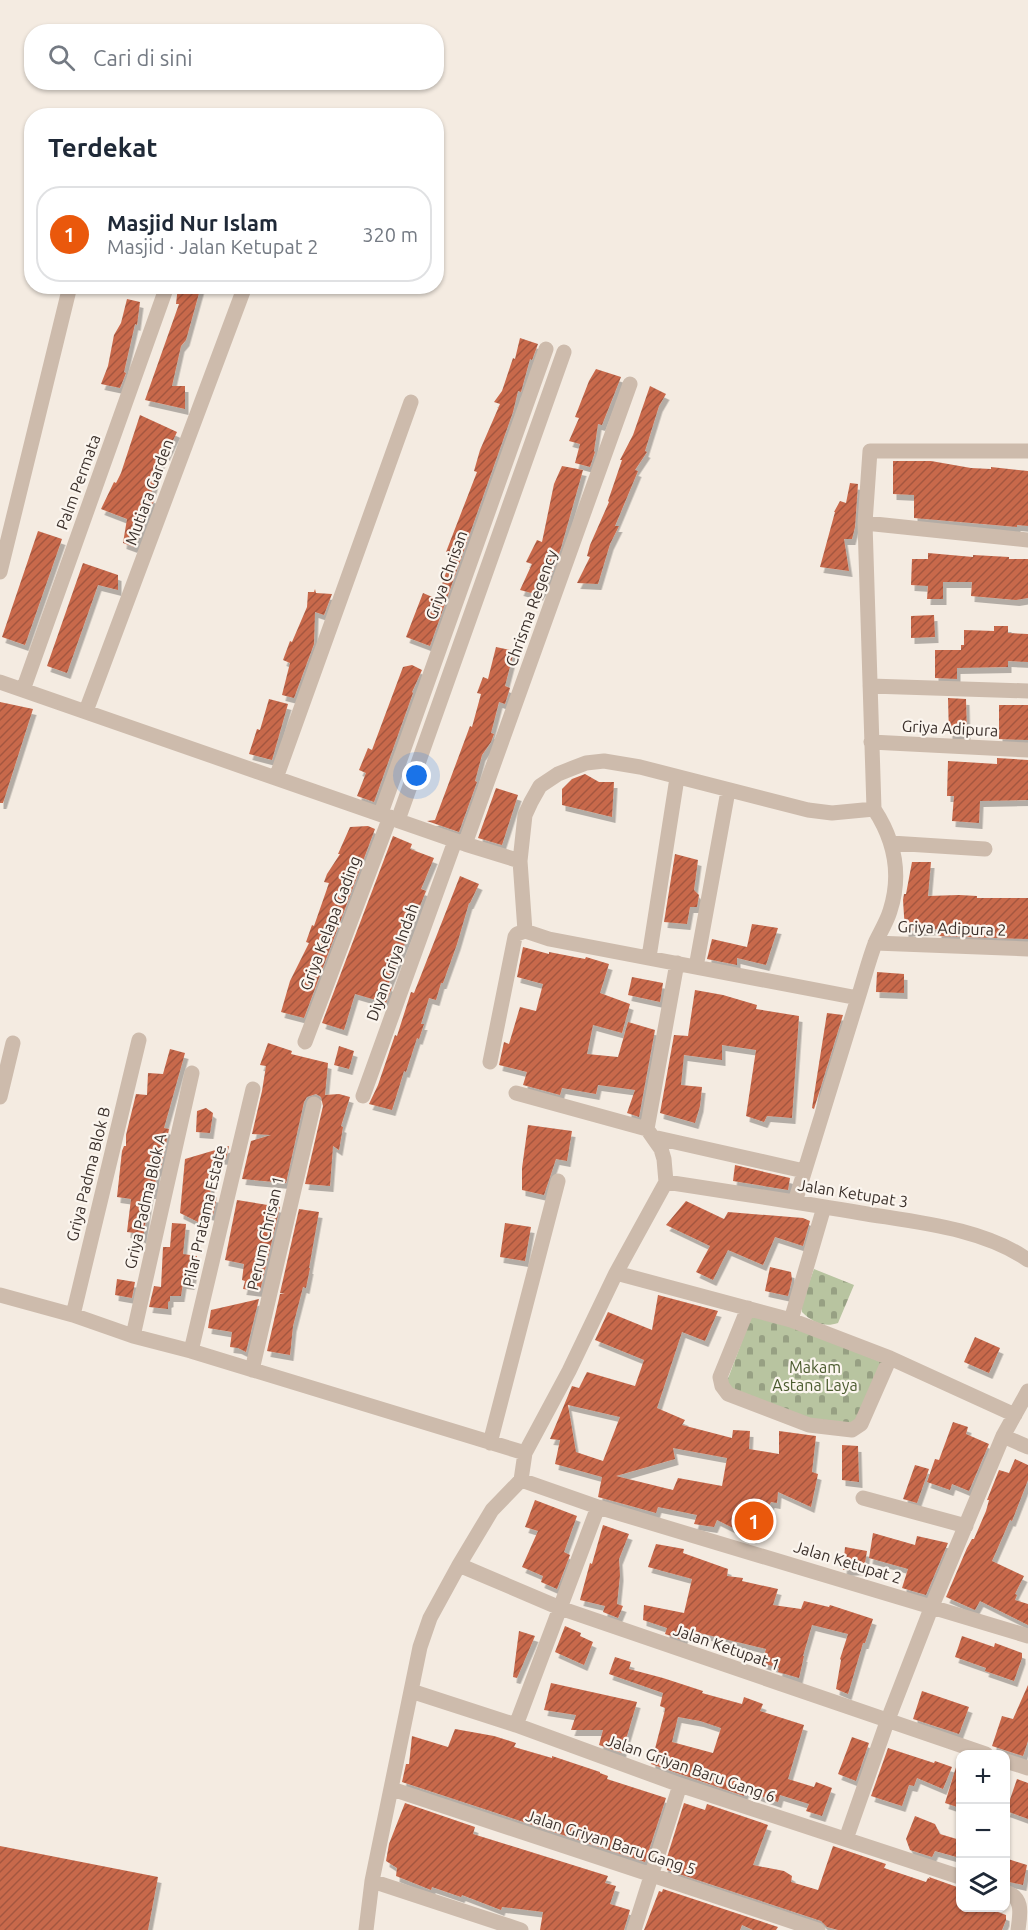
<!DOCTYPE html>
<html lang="id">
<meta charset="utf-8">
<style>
body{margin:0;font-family:Ubuntu,sans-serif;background:#f2f2f3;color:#1f2937}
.controls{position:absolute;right:18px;bottom:18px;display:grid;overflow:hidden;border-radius:12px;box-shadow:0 2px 4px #0004}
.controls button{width:54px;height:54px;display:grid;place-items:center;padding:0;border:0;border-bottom:2px solid #e0e1e3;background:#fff;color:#1f2937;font:30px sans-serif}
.you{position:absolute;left:417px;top:776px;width:21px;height:21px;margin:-15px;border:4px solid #fff;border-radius:50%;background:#1a73e8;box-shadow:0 0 0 9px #1a73e833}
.badge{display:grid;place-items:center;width:39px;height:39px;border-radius:50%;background:#ea580c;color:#fff;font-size:20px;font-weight:700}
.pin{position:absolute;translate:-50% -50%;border:3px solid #fff;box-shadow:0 2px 6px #0006}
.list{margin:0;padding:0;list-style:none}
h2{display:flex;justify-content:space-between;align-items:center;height:78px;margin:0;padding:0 24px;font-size:26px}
h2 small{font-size:20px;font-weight:400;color:#747a83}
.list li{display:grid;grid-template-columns:39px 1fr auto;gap:18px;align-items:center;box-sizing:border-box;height:96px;margin:0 12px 12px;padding:0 12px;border:2px solid #e0e1e3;border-radius:24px}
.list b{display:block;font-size:22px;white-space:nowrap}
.list p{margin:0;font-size:20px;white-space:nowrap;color:#747a83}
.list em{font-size:20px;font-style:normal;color:#747a83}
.icon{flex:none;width:33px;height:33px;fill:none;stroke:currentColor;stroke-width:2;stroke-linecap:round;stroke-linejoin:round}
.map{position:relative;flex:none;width:1028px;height:1930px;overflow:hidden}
.search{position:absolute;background:#fff;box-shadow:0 2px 4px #0004;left:24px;top:24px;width:420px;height:66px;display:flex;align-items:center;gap:15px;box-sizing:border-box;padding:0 21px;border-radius:24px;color:#747a83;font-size:22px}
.panel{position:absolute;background:#fff;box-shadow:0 2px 4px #0004;left:24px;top:108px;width:420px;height:186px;border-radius:24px}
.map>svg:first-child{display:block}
</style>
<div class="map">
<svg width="1028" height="1930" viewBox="0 0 1028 1930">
<defs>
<pattern id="cemetery-stones" width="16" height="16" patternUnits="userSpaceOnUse" patternTransform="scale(1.5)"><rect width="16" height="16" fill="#b8c4a0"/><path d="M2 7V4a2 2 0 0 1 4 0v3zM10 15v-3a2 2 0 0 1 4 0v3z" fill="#97a083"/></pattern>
<pattern id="building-hatch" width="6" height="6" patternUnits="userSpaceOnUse" patternTransform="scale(1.5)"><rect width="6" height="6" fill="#c8694b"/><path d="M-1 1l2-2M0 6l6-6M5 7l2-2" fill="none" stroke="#a4573f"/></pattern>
<filter id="shadow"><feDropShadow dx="3.5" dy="6" stdDeviation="0" flood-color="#0004"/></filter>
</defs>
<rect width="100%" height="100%" fill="#f4ebe1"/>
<path fill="url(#cemetery-stones)" d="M814,1269l40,16 -16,38c-14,5 -26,-1 -36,-11v-10z
M755,1313l129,50 -26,58 -8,5 -38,-6 -79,-30 -7,-6 25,-67z"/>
<path fill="url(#building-hatch)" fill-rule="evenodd" filter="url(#shadow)" d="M178,286h23l-15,54 -5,6 -9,40h13v23l-40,-9 34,-96h-3z
M127,299l13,3 -3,23 -2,-1 -11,48 2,1 -6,15 -19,-4 7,-18 6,-31 7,-12z
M520,338l18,6 -6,16 -2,-1 -9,33 -3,-1 -5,21 -83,234 -24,-9 17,-44 14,6 15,-44 -6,-3 31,-80 -3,-1 6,-21 20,-46 -6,-2 8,-11 11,-33 2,1z
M596,369l25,8 -19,48 -4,-1 -4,27 1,1 -5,15 -15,-4 5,-19 -11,-3 10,-23 -4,-1 14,-36z
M650,386l16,8 -7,12 -14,45 2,1 -12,18 3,1 -23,55h4l-9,18 -12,40 -21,-1 13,-26 -3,-1 3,-11 19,-43 -1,-1 14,-41h-2l13,-25z
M140,415l37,17 -11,23 -2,-2 -14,44 5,1 -13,34 -8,15 -11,-4 4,-24 -26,-10 13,-27 2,1 5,-10z
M893,461h38l40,7 20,1v-2l37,4v55l-11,-1v2l-103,-9v-23l-21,-1z
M562,466l21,4 -22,78 -11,30 -11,17 -19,-5 12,-26 -6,-2 11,-22 5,2 12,-58z
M850,483l8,1 -3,43 -3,12h-8l5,32 -29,-4 15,-55h-1l6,-11 6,2z
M38,531l24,8 -37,106 -23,-8z
M928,553l45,4v-2l36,2v2h19v39l-12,2 -45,-4 1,-14h-29v17h-16l1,-13 -17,-1 1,-26h16z
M83,563l35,12v15l-20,-5 -31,88 -20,-7z
M315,589l1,4 16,1 -8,21 -9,-3 -1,32 -20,54 -12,-3 8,-32 -7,-3 7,-19 2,1 15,-35 1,-15h6z
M934,615l1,22 -24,1v-22z
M994,626h14v7l20,1v28l-20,-1v6l-51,1v11l-22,-1v-28h26v-5h3v-15l30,1z
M496,647l18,4 -9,35 5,2 -5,16 -6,-2 -8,31 3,1 -3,8 -9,13 -7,26 2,1 -18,50 -32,-11 8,-1 35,-94 2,1 9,-33 -4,-1 6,-16 5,2z
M412,665l10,5 -10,22 1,1 -39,109 -17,-6 9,-23 -7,-3 9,-22 4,2 31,-83z
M948,698l18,1 1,37h-18z
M269,699l19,5 -16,56 -23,-6 8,-25 3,1z
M0,702l33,7 -30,94h-3z
M999,705h29v35l-29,-1z
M997,758l31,2v40l-48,1 -1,22 -27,-2 2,-25h-7l1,-35 49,3z
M585,774l14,8h15l-2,35 -50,-12v-16l10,-10z
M496,788l22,7 -16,50 -24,-7z
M368,826l7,3 -71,189 -23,-6 9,-31 19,-38 -3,-1 6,-17 2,1 15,-43 -5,-1 3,-8 13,-20h-2l12,-27z
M393,836l19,8 -2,5 24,9 -13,31 5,2 -38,94 4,2 -6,16 -31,-9 -11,36 -22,-7z
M675,854l23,6 -4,30 5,5 -2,12h-7l-3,17 -23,-2z
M912,862h19l-3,34 31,-1 18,1v2h51v41l-90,-3v-7l-33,2 -2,-31 1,-6h2z
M460,876l19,8 -9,19h-1l-12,41 -14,39h-2l-5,17 -7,-2 -8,26h3l-5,15 -2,-1 -11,34 -2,-1 -12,39 -23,-6 9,-19 17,-50 2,1 14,-44 3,1z
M752,924l26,4 -12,37 -29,-7v7l-30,-6 5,-20 35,8z
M523,947l26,7v-2l36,7 1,-2 23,7 -9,29 30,11 -8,29 -29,-8 -6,29 31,3 10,-35 27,8 -16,87 -12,-4 8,-23 -37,-5 -2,9 -34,-6 -2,7 -37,-10 4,-13 -28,-7 5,-23 5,2 11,-37 16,4 7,-27 -26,-7z
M877,972l27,2v19l-28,-1z
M632,977l31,6 -3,19 -32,-7z
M695,990l28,5 34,10 -1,4 43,7 -7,102 -25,-2 -3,6 -18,-6 10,-66 -34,-5v15l-38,-5 -3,30 21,2 -2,19 -5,17 -35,-10 14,-78 14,1z
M827,1013l16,2 -29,94 -2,-1z
M268,1043l24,8 -1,3 37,9 -3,32 14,-1 11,3 -9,29 2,1 -4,23 -6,-4 -3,40 -25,-2 18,-78 -2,-9 -5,-3 -9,3 -3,5 -18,81 -44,-4 9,-38 20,-6 -19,-1 10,-43 4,-25 -6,-1z
M339,1046l15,5 -5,18 -15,-4z
M170,1049l15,4 -21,75 5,1 -8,39 -4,3 -3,22h-4l-7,45 -8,-5 -8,-1 4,-33 -14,-2 5,-46 2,-5h2v-11l10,-41 11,1 1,-22 15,1z
M206,1108l7,5 -3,20 -14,-1 1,-21z
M528,1125l44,6 -5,30 -11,-2 -12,36 -22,-5v-22z
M229,1146l-3,13 -11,-1 -5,36h2v2l5,1 -4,18 -6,-1 -3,11 -24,-12 5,-54z
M735,1165l55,13 -2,12 -55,-9z
M237,1200l43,7 -20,84 -17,-2 2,-8 -3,-1 2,-16 -19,-4z
M686,1201l38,18 4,-7 75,6 7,3 -7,25 -28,-9 -12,28 -35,-15 -15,30 -17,-8 14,-26 -44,-21z
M299,1209l20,3 -10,56h1l-4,20 -3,-1 -10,39 -3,29 -23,-4 13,-57 5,-1h-5z
M172,1223l14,1 -3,30 14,2 -6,28 -8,-1 -2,13h-11v5l-2,1v7l-19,-2 5,-21 7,1 2,-40h7z
M505,1223l26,4 -6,34 -25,-4z
M770,1267l21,5 1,8 -4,16 -23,-5z
M117,1279l18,3 -3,16 -17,-3z
M658,1295l60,16 -13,30 -23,-9 -25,76 28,12 -3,5 50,13 1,-8 17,1 -1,18 30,5v-23l37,5 -4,36 6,2 -7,33 -33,-15 -1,11 -6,-1 -18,36 -36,-18 -3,7 -20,-3 3,-9 -39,-8 -2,6 -58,-16 4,-20 -47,-13 5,-24 -10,-1 22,-53 7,2 8,-16 48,14 9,-26 -49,-20 13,-28 44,18zM568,1405l52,12 -17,44 -27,-9zM673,1448l54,10 -5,28 -44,-8 -5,12 -57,-14 59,-17z
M259,1299l-13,53 -8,-4 -8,-1 2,-15 -24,-4 3,-18z
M975,1337l25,11 -11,25 -25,-11z
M953,1422l15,5 -2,7 23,10 -20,47 -17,-7 -2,6 -23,-8 8,-23 4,1z
M842,1445l16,1 1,36 -17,-2z
M1015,1459l13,6v15l-16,41 -2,-1 -18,41 32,15 -9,18 2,1 -2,5 13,4v21l-48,-24 -5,9 -29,-13 21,-49 5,-9h2l12,-28 3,-11h-2l12,-30 10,3z
M915,1465l14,4 -12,34 -14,-4z
M535,1500l42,16 -13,36 6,3 -13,34 -16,-7 2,-6 -21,-9 16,-36 -13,-4z
M603,1525l26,9 -10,25 1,16 -3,29 6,2 -5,12 -15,-6 2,-6 -25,-6 10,-37 2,1z
M873,1533l42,12 2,-9 31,7 -22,52 -24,-7 6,-19 -39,-11z
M656,1544l28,5 -1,4 45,16 -1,7 16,2 -1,3 36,8 -5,16 28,4 3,-8 25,6 1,-2 43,14 -8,24h-2l-15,51 -12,-5 5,-29 -1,-1 8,-25 -36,-9 -9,31h1l-5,22 -21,-6 1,-4 -17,-5 4,-14 -79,-19 -4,10 -18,-6 2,-6 -24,-8 1,-15 40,8 8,-34 -44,-12z
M845,1547l22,4 -3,18 -21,1z
M565,1626l16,7 -1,3 13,6 -9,23 -29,-13z
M519,1631l16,5 -18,42 -4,-1z
M962,1636l32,11 1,-4 27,10v5l-8,23 -29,-10 1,-3 -31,-11z
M615,1657l16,5 -2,7 34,9 40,13 -1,2 40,11 2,-7 19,7 -3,7 44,14 -16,54 26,8 2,-5 16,6 -10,28 -16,-5 3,-7 -29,-9 -2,7 -33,-11 -1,5 -93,-32 14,-54v-2l-5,-2 3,-13 -54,-19zM678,1717l22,4 21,7 -8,25 -41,-11z
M551,1683l86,19 -15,51 -23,-8 4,-15h-32l5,-15 -32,-5z
M1028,1685v56l-5,15 -31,-10 10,-30 11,3z
M922,1691l47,16 -10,27 -46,-15z
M455,1729l39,7 22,7 -2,4 38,11v-2l48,16v1l8,3 -1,3 59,19 -21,64 -243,-80 4,-18h3l3,-28 36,11z
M852,1737l17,6 -13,38 -18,-7z
M888,1748l46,15 1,-2 17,6 -9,22 -26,-11 -3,8 -5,-1 -7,21 -31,-10z
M957,1764h3v44l-15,-5z
M1017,1779l11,4v36l-22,-8z
M405,1803l70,24 -2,7 135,42 -3,7 11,3 -6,18 20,6 -6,20h-84l3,-18 -41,-5 -1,3 -39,-15 -1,2 -29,-10 -1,3 -35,-14 1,-8 -11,-7 3,-17z
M684,1803l21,7 2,-6 61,21 -15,40 31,6 8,5 -1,6 27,8 15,-44 53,18 -2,4 42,14 2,-4 2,1 -1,-2 31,11v20h18l11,4 1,-3 16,6v5l-4,10h-164l-11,-3 -6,-6 -154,-51v-2l-3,-1z
M915,1816l20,8 5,10 20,6v18l-25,-7 -3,6 -22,-7 -4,-11z
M0,1846l158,31 -10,53h-148z
M1005,1858l22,7 -4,20 -18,-4z
M663,1889l115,38 -2,3h-23l-11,-5 -2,5h-96l15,-39 3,1z"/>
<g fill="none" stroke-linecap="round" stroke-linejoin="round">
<path stroke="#cdbbac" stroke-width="15" d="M865,523l163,17
M0,572l70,-286
M0,682l465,162 55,17
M870,686l158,5
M23,690l144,-404
M86,711l159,-425
M871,742l157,8
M276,778l135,-376
M381,813l165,-464
M398,820l166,-468
M891,843l94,6
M465,844l165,-460
M875,943l153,6
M649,957l28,-179
M696,967l32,-176
M858,998c6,-19 11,-39 18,-57 5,-10 11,-20 14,-30 12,-37 5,-70 -16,-102
M305,1042l85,-225
M490,1062l25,-125 2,-3 8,-3
M363,1096l92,-255
M0,1097l13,-54
M647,1129l30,-166
M653,1137l151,34
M666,1182c65,10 130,20 195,31 54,9 122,15 167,47
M795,1202l63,-204 -309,-59 -24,-8 -5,-70 5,-46 6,-13 9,-16 18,-12 15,-6 13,-5 18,-2 36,6 168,43 24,3 42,-4 -9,-286 5,-72h158
M616,1273l175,47 99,38 125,57
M0,1295l73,20 60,21 58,15 334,102
M748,1308l-28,69 2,9 6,8 81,31 43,5 9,-6 29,-66
M73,1315l66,-275
M791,1320l33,-113
M133,1336l59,-263
M191,1351l62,-262
M252,1370l62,-266
M1003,1436l25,11
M490,1443l68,-262
M521,1480l77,27 430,129
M863,1498l103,28
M459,1565l101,43 426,146
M411,1691l105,34 164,60 280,92
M516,1725l82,-218
M1006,1761l22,7
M392,1789l426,141
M846,1839l41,-117 45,-116 71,-170 25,-45
M372,1881l149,49
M1006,1892c18,6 14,22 12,38
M366,1930l6,-49 48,-234 10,-29 29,-53 33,-55 29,-30 4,-27 44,-82 47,-98 50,-91 -2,-23 -3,-10 -14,-20 -131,-36
M634,1930l46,-145"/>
</g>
<g text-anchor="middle" stroke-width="4.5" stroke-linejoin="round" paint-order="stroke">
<g font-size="16" fill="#3b302b" stroke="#fbf5ee">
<text transform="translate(78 482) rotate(-70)" y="6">Palm Permata</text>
<text transform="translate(149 492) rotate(-70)" y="6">Mutiara Garden</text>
<text transform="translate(446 575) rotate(-70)" y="6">Griya Chrisan</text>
<text transform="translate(531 608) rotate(-70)" y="6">Chrisma Regency</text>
<text transform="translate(950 728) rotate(3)" y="6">Griya Adipura</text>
<text transform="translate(330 923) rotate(-69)" y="6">Griya Kelapa Gading</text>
<text transform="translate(952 928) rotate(2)" y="6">Griya Adipura 2</text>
<text transform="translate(392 962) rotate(-70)" y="6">Diyan Griya Indah</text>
<text transform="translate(88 1174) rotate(-76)" y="6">Griya Padma Blok B</text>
<text transform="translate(853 1193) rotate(9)" y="6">Jalan Ketupat 3</text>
<text transform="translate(145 1201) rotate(-77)" y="6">Griya Padma Blok A</text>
<text transform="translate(204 1216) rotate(-77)" y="6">Pilar Pratama Estate</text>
<text transform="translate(265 1233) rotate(-77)" y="6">Perum Chrisan 1</text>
<text transform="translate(848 1562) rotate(17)" y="6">Jalan Ketupat 2</text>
<text transform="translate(727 1647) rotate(19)" y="6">Jalan Ketupat 1</text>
<text transform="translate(691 1768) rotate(19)" y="6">Jalan Griyan Baru Gang 6</text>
<text transform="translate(611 1842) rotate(18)" y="6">Jalan Griyan Baru Gang 5</text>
</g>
<g font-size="16" fill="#4a5a2e" stroke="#fbf5ee">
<text x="815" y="1373">Makam<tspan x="815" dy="18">Astana Laya</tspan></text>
</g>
</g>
</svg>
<div class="controls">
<button>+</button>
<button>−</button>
<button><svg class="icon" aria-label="layers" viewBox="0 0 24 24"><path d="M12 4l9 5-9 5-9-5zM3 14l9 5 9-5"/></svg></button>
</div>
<div class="you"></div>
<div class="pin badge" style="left:754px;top:1521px">1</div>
<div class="search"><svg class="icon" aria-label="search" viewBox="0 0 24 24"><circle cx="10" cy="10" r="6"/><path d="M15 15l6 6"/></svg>Cari di sini</div>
<section class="panel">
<h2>Terdekat<small></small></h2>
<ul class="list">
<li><span class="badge">1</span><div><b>Masjid Nur Islam</b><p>Masjid · Jalan Ketupat 2</p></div><em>320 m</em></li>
</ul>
</section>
</div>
